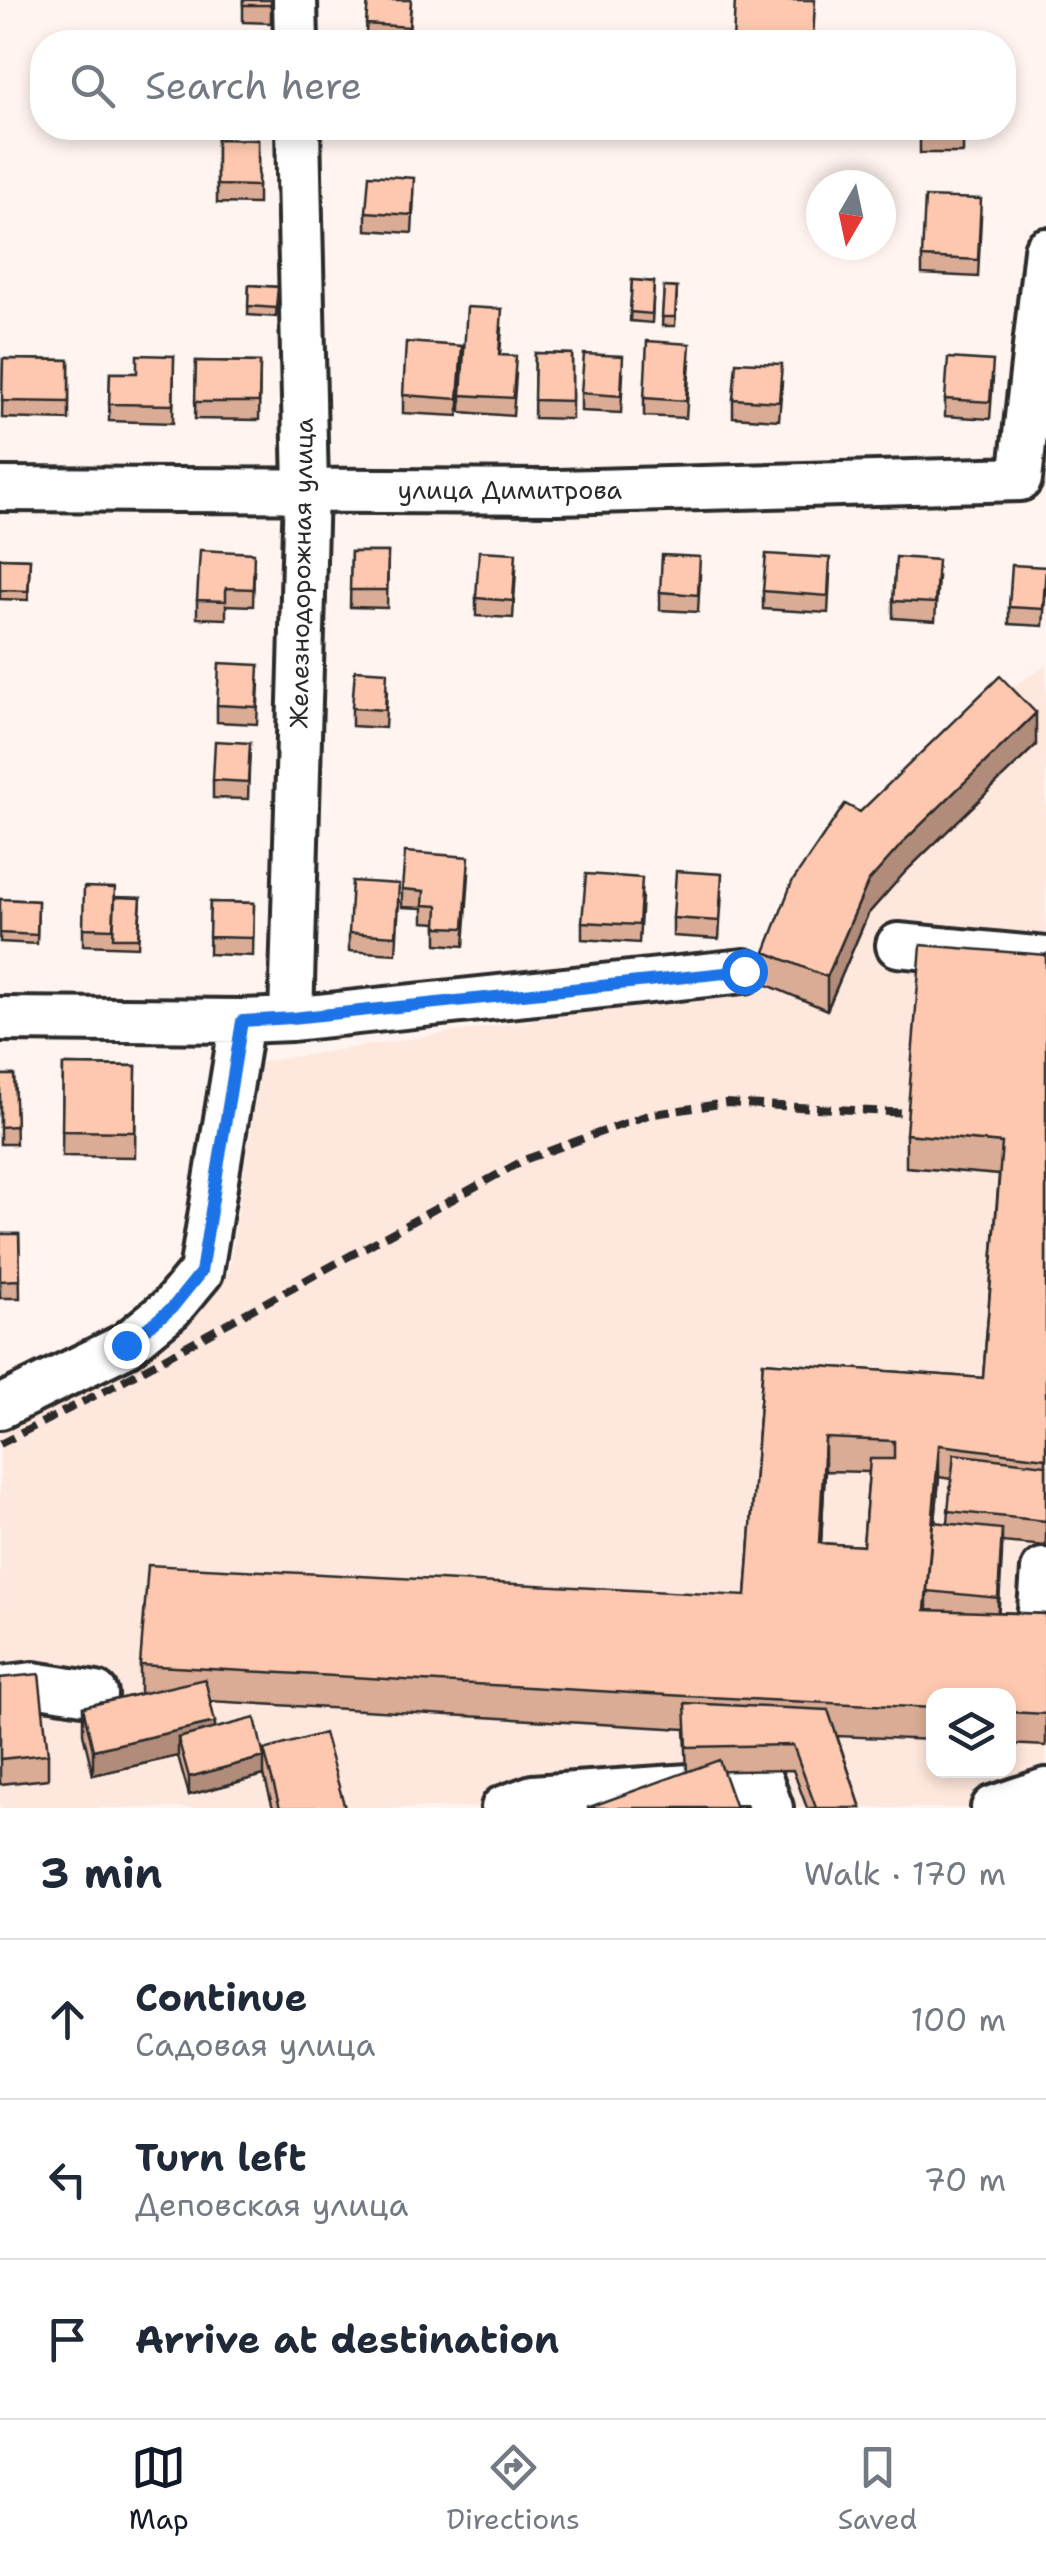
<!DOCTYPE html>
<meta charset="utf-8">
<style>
body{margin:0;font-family:"Shantell Sans",sans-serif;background:#f2f2f3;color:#1f2937}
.controls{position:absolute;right:30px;bottom:30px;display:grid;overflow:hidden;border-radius:20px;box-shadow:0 5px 15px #0003}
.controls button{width:90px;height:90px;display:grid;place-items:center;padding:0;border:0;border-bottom:2px solid #e0e1e3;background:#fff;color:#1f2937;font:50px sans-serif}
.compass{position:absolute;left:806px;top:170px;width:90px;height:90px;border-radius:50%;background:#fff;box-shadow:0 5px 15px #0003;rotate:189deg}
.stop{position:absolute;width:30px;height:30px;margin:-22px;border:8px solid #1a73e8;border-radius:50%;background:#fff}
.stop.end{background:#1a73e8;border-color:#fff;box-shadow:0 2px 10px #0008}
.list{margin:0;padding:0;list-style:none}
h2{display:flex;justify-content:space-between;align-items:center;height:130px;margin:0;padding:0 40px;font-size:42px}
h2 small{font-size:32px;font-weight:400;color:#747a83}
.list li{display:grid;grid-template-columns:65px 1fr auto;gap:30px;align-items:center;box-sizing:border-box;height:160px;padding:0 40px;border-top:2px solid #e0e1e3}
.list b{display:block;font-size:38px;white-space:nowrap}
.list p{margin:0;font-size:32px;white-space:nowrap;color:#747a83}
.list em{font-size:32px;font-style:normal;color:#747a83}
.icon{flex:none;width:55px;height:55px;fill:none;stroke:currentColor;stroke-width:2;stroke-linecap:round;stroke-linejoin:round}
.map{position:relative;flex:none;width:1046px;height:1808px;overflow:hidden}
.search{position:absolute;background:#fff;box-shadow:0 5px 15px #0003;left:30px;right:30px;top:30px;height:110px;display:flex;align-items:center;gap:25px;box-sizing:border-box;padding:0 35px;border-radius:40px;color:#747a83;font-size:38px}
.sheet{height:610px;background:#fff}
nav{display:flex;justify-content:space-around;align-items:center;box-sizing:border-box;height:140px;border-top:2px solid #e0e1e3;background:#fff;font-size:28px;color:#747a83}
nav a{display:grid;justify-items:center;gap:5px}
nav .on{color:#111827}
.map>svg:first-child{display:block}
</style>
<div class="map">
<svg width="1046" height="1808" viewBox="0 0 1046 1808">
<rect width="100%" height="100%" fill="#fff4ef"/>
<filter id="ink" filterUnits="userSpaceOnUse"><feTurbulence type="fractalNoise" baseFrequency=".01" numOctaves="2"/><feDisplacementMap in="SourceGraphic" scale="20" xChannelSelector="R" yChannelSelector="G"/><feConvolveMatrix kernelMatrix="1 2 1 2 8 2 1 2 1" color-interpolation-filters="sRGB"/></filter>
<g filter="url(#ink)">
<path fill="#fee7dc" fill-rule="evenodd" d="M1046,666v1142h-1046v-384l170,-98 59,-54 32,-210 504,-78 20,-74 61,-90 142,-119zM934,1696h74v74h-74z"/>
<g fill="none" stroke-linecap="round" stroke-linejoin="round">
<defs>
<path id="minor" d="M295,0l1,42
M0,489l558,3 462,-13 26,-229
M898,945l148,14
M0,1019l242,2 49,-2 453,-48
M291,1019l15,-530 -8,-361
M0,1407l126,-62 45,-37 30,-36 41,-251
M1043,1570l-4,52 7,1
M0,1688l33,-4 63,10
M503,1808l30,-11 228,-16 10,27
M993,1808l53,-18"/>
</defs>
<use href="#minor" stroke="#2b2b2b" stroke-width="50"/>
<use href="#minor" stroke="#fff" stroke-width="42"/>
<path stroke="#2b2b2b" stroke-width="8" stroke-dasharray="15 8" stroke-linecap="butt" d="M0,1444l106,-54 418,-230 124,-45 78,-12 184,10"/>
</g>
<path fill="#daac96" stroke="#2b2b2b" stroke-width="2.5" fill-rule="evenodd" d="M243,0h28v23l-28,-1z
M368,0h43l-2,36 -43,-3z
M920,128h43v25h-43z
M217,139l41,1v64l-41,-1z
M414,196l-2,37 -46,-3v-18z
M981,217l-3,60 -56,-3v-17z
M632,280l22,2 -2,41 -22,-2z
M249,285l29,2 -2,30 -28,-2z
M664,287l13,1 -2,38h-13z
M502,327l-2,28 16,19 -3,42 -52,-4v-17z
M535,353l37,1v65l-38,-1z
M174,356l-1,67 -64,-2 1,-48h27z
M3,359l66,1v60l-67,-2z
M196,361l64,1 -1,58 -64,-1z
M690,361l-4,57 -42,-2v-18z
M462,364l-4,52 -55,-3v-18z
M623,374l-2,39 -40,-2v-18z
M993,378l-3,41 -45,-3v-17z
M782,382l-3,38 -46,-3v-18z
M351,552h37l-1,56 -37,-1z
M0,558l30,1 -2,41 -28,-1z
M516,570l-3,48 -37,-2v-18z
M254,571l-1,35 -27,-1v14l-29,-1v-18z
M700,575l-2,37 -38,-2v-18z
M830,575l-2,38 -65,-4v-18z
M938,577l-3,44 -42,-3v-17z
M1046,585l-3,41 -34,-2v-17z
M259,682l-2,42 -40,-2v-17z
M387,690l-2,38 -33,-2v-18z
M250,743l-2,56 -35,-1v-18z
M1036,745l-130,126 -38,43 -41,96 -62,-26v-32l95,-140z
M469,874l-5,72 -27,-2v-21l-14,-1v-14l-21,-1v-18z
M722,891l-3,48 -46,-3v-18z
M642,896l-3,47 -57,-4v-17z
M115,897l26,1 -3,49 -55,-2v-17z
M0,899l38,2 -1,43 -37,-2z
M399,901l-3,53 -47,-3v-18z
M210,902l44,1 -1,53 -44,-2z
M1046,955v591l-44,-4 -4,70 48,2v132l-38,-2v-48h-74v44l-97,-4 24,72h-54l-14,-38 -106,2 -2,-43 -475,-28 5,28 49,28v-7l81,58h-72l-9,-33 -75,20 -11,-39 -85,19 -10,-42v-26l57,-13v-29l606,-69 17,-234 220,16 16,-203 -93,-8v-33zM825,1471l44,1 -6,74 -42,-3zM939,1477l12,2 -3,45 -13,-1z
M63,1065l73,1 -1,91 -73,-1z
M0,1075h14l2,69h-16z
M0,1234h19l1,64h-20z
M0,1678l48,76v25l-48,5z"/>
<path fill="#b18c7a" stroke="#2b2b2b" stroke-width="2.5" d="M1036,713v32l-130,126 -38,43 -41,96v-33l41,-95 38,-43z
M825,1438v33l-6,105v-33z
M939,1445v32l-10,115 -2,-1v24l-2,-5z
M1002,1529v25l-4,69v-25z
M215,1722v25l-37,-9v18l-85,19v-25z
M264,1757v18l-75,20v-18z"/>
<path fill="#fdc8af" stroke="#2b2b2b" stroke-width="2.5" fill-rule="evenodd" d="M243,0h28v5h-28z
M368,0h43l-2,27 -43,-3z
M735,0h80l-2,42h-80z
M877,40h86v2h-86z
M217,139l41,1v46l-41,-1z
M369,175l45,3 -2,37 -46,-3z
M925,197l56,2 -3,61 -56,-3z
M632,280l22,2 -2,32 -22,-2z
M249,285l29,2 -2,21 -28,-2z
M664,287l13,1 -2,29h-13z
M467,307l35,2 -3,46 17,1 -3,42 -52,-3z
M647,341l43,3 -4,57 -42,-3z
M406,342l56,4 -4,53 -55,-4z
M535,353l37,1v47l-38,-1z
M584,354l39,2 -2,40 -40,-3z
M137,355l37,1 -1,49 -64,-1 1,-31h27z
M948,358l45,3 -3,41 -45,-3z
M3,359l66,1v42l-67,-1z
M196,361l64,1 -1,40h-64z
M736,362l46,2 -3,38 -46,-3z
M200,550l54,3 -1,36 -27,-1v13l-29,-1z
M479,551l37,2 -3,48 -37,-3z
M351,552h37l-1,38h-37z
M766,554l64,4 -2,38 -65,-5z
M662,555l38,2 -2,38 -38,-3z
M896,557l42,3 -3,43 -42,-2z
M0,558l30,1 -2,32 -28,-1z
M1012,565l34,2 -3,42 -34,-2z
M219,663l40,2 -2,42 -40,-2z
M355,670l32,2 -2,38 -33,-2z
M1000,676l36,37 -130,126 -38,43 -41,95 -62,-25 27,-70 53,-78 15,8z
M215,741l35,2 -2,39 -35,-2z
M405,852l64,5 -5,71 -27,-1 1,-21 -15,-1 1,-14 -22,-2z
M676,871l46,3 -3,47 -46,-3z
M586,874l56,4 -3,47 -57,-3z
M352,881l47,3 -3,52 -47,-3z
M84,887l31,1 -2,41 -30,-1z
M115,897l26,1 -3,40h-25z
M0,899l38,2 -1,34 -37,-2z
M210,902l44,1 -1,35 -44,-1z
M921,945l125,10v503l-107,-13 -14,165 121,4v100l-38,-2v-16h-74v12l-249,-12 -545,-31 8,-100 598,31 17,-234 220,16 19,-235 -96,-9zM825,1438l69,3v18h-24l-7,87 -44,-3z
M63,1065l73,1 -1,66 -73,-1z
M0,1075h14l2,51 -16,1z
M0,1234h19l1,46 -20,1z
M954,1454l92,11v56l-98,-10z
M933,1522l69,7 -4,69 -71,-7z
M39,1674l9,80 -48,5v-81z
M205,1679l10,43 -122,28 -10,-43z
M685,1703l143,7 33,98h-45l-23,-63 -106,2z
M255,1718l9,39 -75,20 -11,-39z
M324,1733l21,75h-65l-16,-58z
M719,1760l17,48h-149z"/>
</g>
<g fill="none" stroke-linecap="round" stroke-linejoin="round" filter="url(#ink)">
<path stroke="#1a73e8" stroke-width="12" d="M126,1345l46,-37 29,-36 41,-251 50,-3 452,-47"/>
</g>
<g text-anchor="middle" stroke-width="8" stroke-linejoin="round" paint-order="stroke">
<g font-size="25" fill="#2b2b2b" stroke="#fff">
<text x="510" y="499">улица Димитрова</text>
<text transform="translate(301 573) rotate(-89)" y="9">Железнодорожная улица</text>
</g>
</g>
</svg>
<div class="controls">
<button><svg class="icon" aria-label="layers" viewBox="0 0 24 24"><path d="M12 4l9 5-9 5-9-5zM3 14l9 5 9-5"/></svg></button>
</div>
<svg class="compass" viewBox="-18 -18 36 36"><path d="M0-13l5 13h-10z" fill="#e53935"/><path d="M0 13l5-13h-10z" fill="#747a83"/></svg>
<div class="stop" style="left:744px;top:971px"></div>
<div class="stop end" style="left:126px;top:1345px"></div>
<div class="search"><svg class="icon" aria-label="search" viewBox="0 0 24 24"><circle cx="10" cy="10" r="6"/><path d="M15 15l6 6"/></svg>Search here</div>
</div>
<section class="sheet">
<h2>3 min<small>Walk · 170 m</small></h2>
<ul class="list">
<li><svg class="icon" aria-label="ahead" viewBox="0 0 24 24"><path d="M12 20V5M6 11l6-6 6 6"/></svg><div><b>Continue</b><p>Садовая улица</p></div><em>100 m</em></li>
<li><svg class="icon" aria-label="left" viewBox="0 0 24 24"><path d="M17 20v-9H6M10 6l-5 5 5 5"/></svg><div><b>Turn left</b><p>Деповская улица</p></div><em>70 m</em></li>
<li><svg class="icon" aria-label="arrive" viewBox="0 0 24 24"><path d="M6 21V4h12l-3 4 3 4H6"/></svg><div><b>Arrive at destination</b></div></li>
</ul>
</section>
<nav>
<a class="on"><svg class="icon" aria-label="map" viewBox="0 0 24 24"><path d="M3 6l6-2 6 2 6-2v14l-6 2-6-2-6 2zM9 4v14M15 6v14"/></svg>Map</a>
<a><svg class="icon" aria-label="directions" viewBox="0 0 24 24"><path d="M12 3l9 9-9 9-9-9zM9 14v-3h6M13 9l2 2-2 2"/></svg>Directions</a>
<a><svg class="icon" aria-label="saved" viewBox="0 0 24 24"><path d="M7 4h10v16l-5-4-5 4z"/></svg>Saved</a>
</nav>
